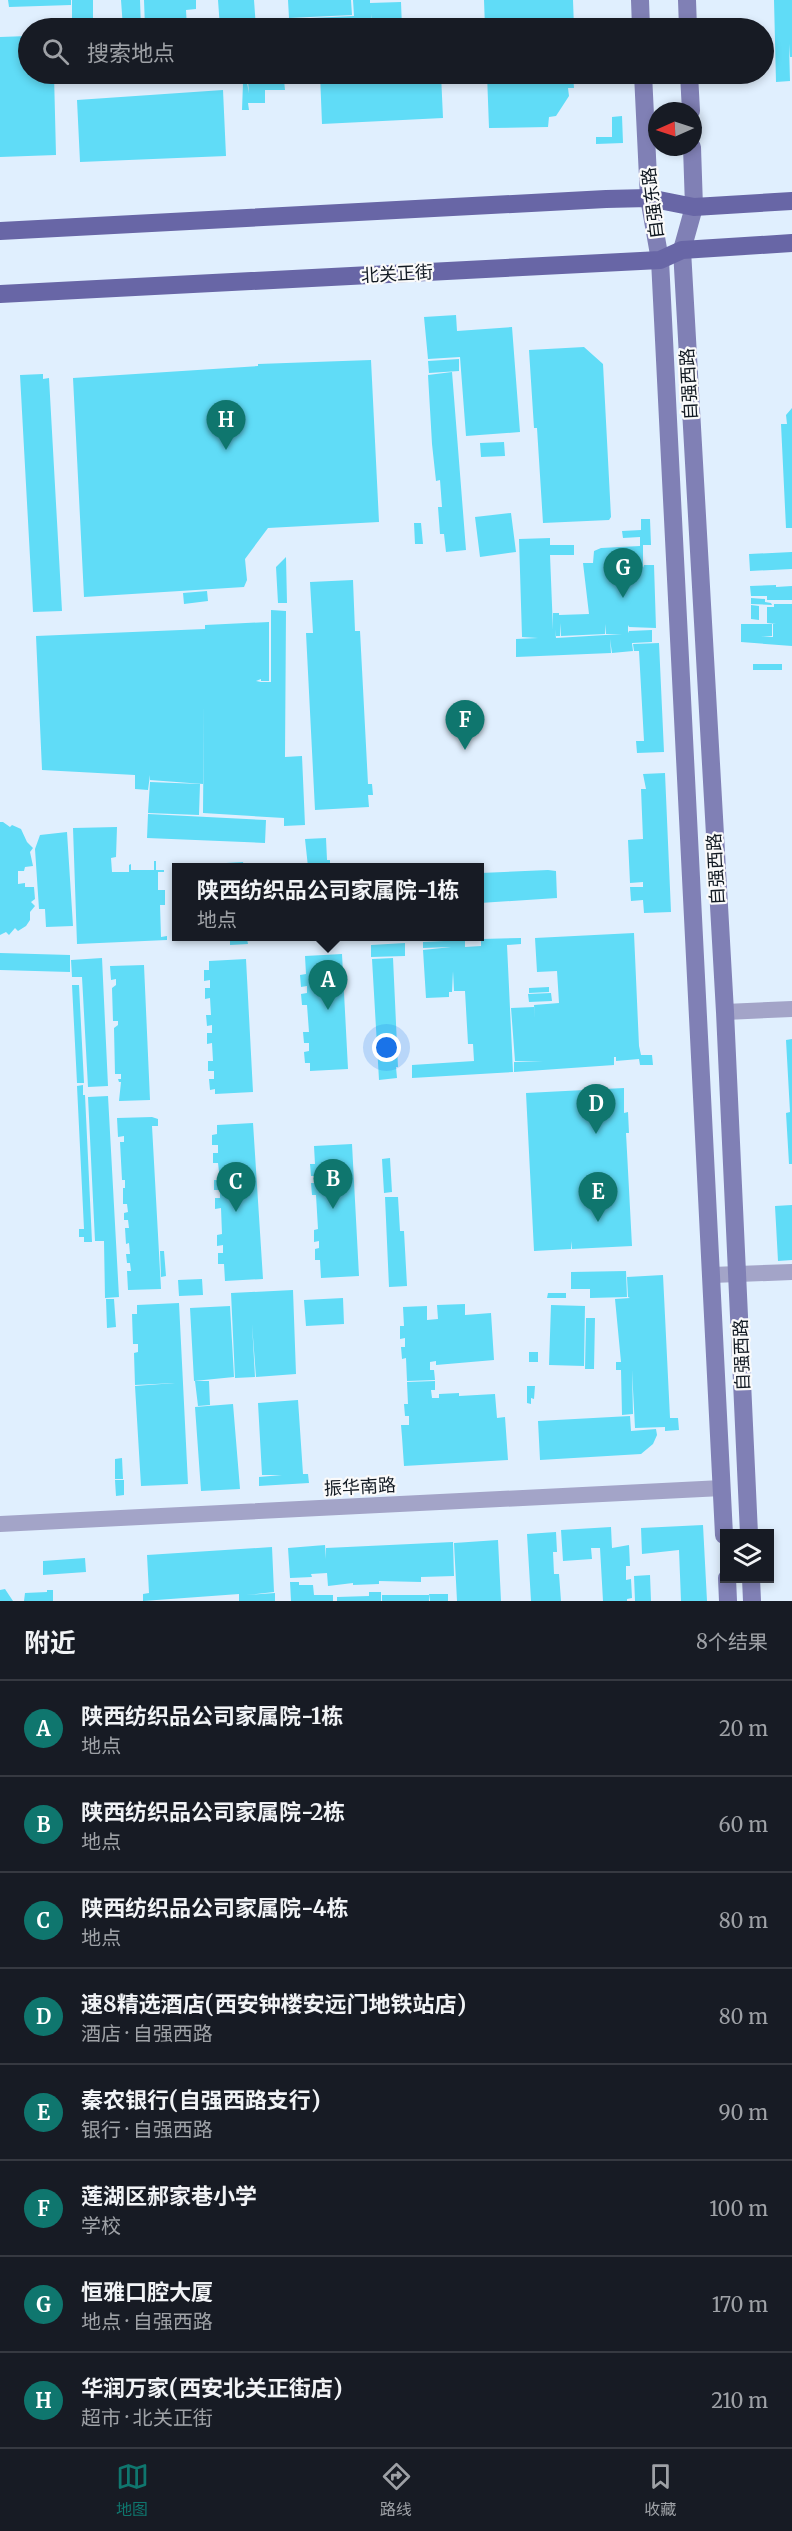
<!DOCTYPE html>
<html lang="zh">
<meta charset="utf-8">
<style>
body{margin:0;font-family:Merriweather,"Noto Sans SC",serif;background:#242831;color:#f1f3f6}
.controls{position:absolute;right:18px;bottom:18px;display:grid;overflow:hidden;border-radius:0px;box-shadow:0 3px 9px #0003}
.controls button{width:54px;height:54px;display:grid;place-items:center;padding:0;border:0;border-bottom:2px solid #363941;background:#171b24;color:#f1f3f6;font:30px sans-serif}
.compass{position:absolute;left:648px;top:102px;width:54px;height:54px;border-radius:50%;background:#171b24;box-shadow:0 3px 9px #0003;rotate:267deg}
.you{position:absolute;left:387px;top:1048px;width:21px;height:21px;margin:-15px;border:4px solid #fff;border-radius:50%;background:#1a73e8;box-shadow:0 0 0 9px #1a73e833}
.badge{display:grid;place-items:center;width:39px;height:39px;border-radius:50%;background:#0f766e;color:#fff;font-size:20px;font-weight:700}
.pin{position:absolute;translate:-50% -50px;filter:drop-shadow(0 2px 3px #0008)}
.pin::after{content:'';position:absolute;top:32px;width:21px;height:18px;background:inherit;clip-path:polygon(0 0,100% 0,50% 100%)}
.popup{position:absolute;left:172px;top:863px;width:312px;height:78px;box-sizing:border-box;display:grid;place-content:center;border-radius:0px;background:#171b24;filter:drop-shadow(0 2px 4px #0005);font-size:20px;white-space:nowrap;color:#9ea1a6}
.popup b{font-size:22px;color:#f1f3f6}
.popup::after{content:'';position:absolute;left:50%;top:100%;margin-left:-12px;border:12px solid transparent;border-top-color:#171b24}
.list{margin:0;padding:0;list-style:none}
h2{display:flex;justify-content:space-between;align-items:center;height:78px;margin:0;padding:0 24px;font-size:26px}
h2 small{font-size:20px;font-weight:400;color:#9ea1a6}
.list li{display:grid;grid-template-columns:39px 1fr auto;gap:18px;align-items:center;box-sizing:border-box;height:96px;padding:0 24px;border-top:2px solid #363941}
.list b{display:block;font-size:22px;white-space:nowrap}
.list p{margin:0;font-size:20px;white-space:nowrap;color:#9ea1a6}
.list em{font-size:20px;font-style:normal;color:#9ea1a6}
.icon{flex:none;width:33px;height:33px;fill:none;stroke:currentColor;stroke-width:2;stroke-linecap:round;stroke-linejoin:round}
.map{position:relative;flex:none;width:792px;height:1601px;overflow:hidden}
.search{position:absolute;background:#171b24;box-shadow:0 3px 9px #0003;left:18px;right:18px;top:18px;height:66px;display:flex;align-items:center;gap:15px;box-sizing:border-box;padding:0 21px;border-radius:33px;color:#9ea1a6;font-size:22px}
.sheet{height:846px;background:#171b24}
nav{display:flex;justify-content:space-around;align-items:center;box-sizing:border-box;height:84px;border-top:2px solid #363941;background:#171b24;font-size:16px;color:#9ea1a6}
nav a{display:grid;justify-items:center;gap:3px}
nav .on{color:#0f766e}
.map>svg:first-child{display:block}
</style>
<div class="map">
<svg width="792" height="1601" viewBox="0 0 792 1601">
<rect width="100%" height="100%" fill="#e0effe"/>
<path fill="#60dcf7" fill-rule="evenodd" d="M8,0h63v5l-62,2z
M72,0h21v28h-21z
M121,0h19l1,28h-18z
M144,0h52v9l-10,1 1,18h-42z
M218,0h36l2,28h-36z
M288,0h63l1,15 -63,3z
M353,0h17v3l31,-1 1,26h-30v-14l-1,14h-81l-1,-9 65,-3z
M484,0h89l1,28h-89z
M774,0h18v57h-2l-1,-13 1,37 -14,1z
M464,20v8h-61v-7z
M28,36v38h26l2,81 -56,2v-120z
M320,74h121l2,44 -121,6z
M487,74h86l1,14h-6l1,8 -13,20 -7,1 -1,10 -59,1z
M284,80l1,10h-20v13h-17l1,7h-7l1,-27h4l2,10 -1,-12z
M223,90l3,66 -146,6 -3,-62z
M622,116l1,27 -27,1v-7h16v-20z
M456,315l1,16 55,-4 8,105 -54,4 -6,-79 -32,2 -4,-42z
M584,347l19,17 8,153 -2,3 -66,3 -6,-95h-3l-5,-78z
M459,359v12l-30,2 -1,-12z
M371,360l8,162 -111,6 -23,31 2,21 -3,7 -160,10 -11,-219 185,-12v-2z
M452,372l14,178 -20,2 -2,-18h-4l-2,-27h4l-2,-27 -4,1 -4,-37 -4,-69z
M43,374v5l6,-1 13,233 -29,1 -13,-237z
M792,408v120h-6l-5,-104h6l-1,-9z
M504,442l1,14 -24,1 -1,-14z
M511,513l5,39 -36,5 -5,-40z
M641,519h9l1,26h-8v23l1,-3h10l2,63 -27,-1 -1,-2v8l1,-2 23,-1v12l-20,1 1,8 -21,2 -2,-14 1,14 -95,4v-18l22,-1 -16,-1 -3,-98 31,-1v7h6v7v-7h18v10h-24l3,75v-17h6v2l30,-1 -6,-51h10l1,-12 7,-3 39,-2v-9l-17,1 -1,-7 19,-1zM560,623l1,13 44,-2v-10l1,10h16l-66,4 -1,-9 1,7h4z
M414,523h7l2,21h-8z
M792,552v17l-42,2 -1,-17z
M286,557l1,46h-9l-2,-36z
M353,580l2,51h5l8,153h4l1,11h-5l1,12 -54,3 -9,-177h7l-3,-51z
M776,585v2l16,-1v14h-25v-4h-16l-1,-10z
M207,591l1,10 -24,3 -1,-11z
M751,598l14,1v3l6,1 1,2 -21,-1z
M774,604h18v42l-51,-4v-18h31v12l-11,1h12v-13h3l-9,-1v-16h7z
M751,605l8,1v14l-8,-1z
M271,610l15,1 -1,146 17,-1 3,69 -21,1v-8l-81,-5 1,-111 -1,82 -53,-4v-5l-2,15 -13,-1v-14l-93,-5 -6,-134 169,-7v-4l64,-3v59h-8v-2l-5,2 5,1 -1,89 1,-89h10z
M659,643l5,109 -27,1 -1,-12h8l-5,-90h-5l-1,-7z
M753,664h29v6h-29z
M665,773l6,139 -27,1 -1,-13 -12,1 -1,-14h13v-5l-13,1 -2,-43 15,-1 -2,-50h5l-3,-15z
M150,782l50,2 -1,31 -51,-2z
M148,814l118,6 -1,23 -118,-5z
M0,822h3l7,5 2,-2 9,4 6,13 6,6 -3,4 3,14 -8,1 -1,4h-6v13l7,-1v4h9l1,12 -4,3 4,4 -5,6v8l-4,6 -8,5 -3,-3 -6,7 -3,-3 -6,3z
M117,827l-1,30 -5,1 1,14h17v-7l2,-1v6h23v-9h2v9h8v2h-6v18h7v15h-5l1,32 6,-1v4l-90,4 -4,-116z
M67,832l6,94 -27,1 -1,-18h-6l-4,-60 5,-14z
M326,838l1,22h3v7h-22l-3,-28z
M243,862l1,5h-18v-4z
M548,870l8,1 1,27 -77,5v-30z
M634,933l5,113 2,9h11l1,10h-13l-1,-6 -23,2v-4h-2v8l-100,7v-10l29,-1h-28l-4,-53 23,-1 1,12 -1,-14 25,-2 -2,-32 -20,1 -2,-34z
M211,936h55v2l-19,1 1,5 -18,1v-5l-18,1z
M521,938v6l-14,1 6,127 -101,6v-13l62,-4 -1,-17h-5l-3,-53h-11l-1,-20 -1,21h-3v5l-23,1 -3,-48 28,-3 -28,1v-6l42,-2v7l16,-1v-7z
M405,943v13l-34,1v-12z
M0,953l70,2v17l-70,-2z
M342,954l6,115 -38,2v-8h-5l-1,-11 5,-1v-8h-5l-1,-11h6l-2,-27h-5l-1,-11 6,-1v-7l-6,1 -1,-12 6,-1 -1,-18z
M102,958l6,128 -20,1 -6,-110h-10l-1,-17z
M393,958l5,109h-2l1,11 -18,2 -7,-121z
M246,959l7,133 -38,2v-5l-5,1 -1,-11h5v-8h-6v-10h5l-1,-18 -5,1v-11h5v-8l-5,1 -1,-11h5l-1,-17 -5,1v-11h5v-8l-6,1v-11h5v-9z
M144,965l6,135 -31,1 2,-19h-2l-1,-3h3v-5h-6l-1,-46 4,-3v-4h-5l-1,-33 4,-3v-6l-5,1 -1,-14z
M72,985h7l5,98h-7z
M549,987v5l-20,1v-5z
M551,993l1,8 -23,1 -1,-8z
M792,1039v125h-3l-3,-51 4,-1 -4,-72z
M83,1085v10h2l7,147h-8v-5h-5v-8h5l-7,-143z
M624,1088v25l4,-1 1,21h-3l6,113 -60,3 -1,-8v8l-37,2 -8,-158z
M108,1096l11,201 -14,1 -1,-57h-9l-7,-144z
M152,1117l6,2v7h-6l9,163 -33,1 -1,-19h4l-1,-8h-3l-1,-9h4l-1,-11 -3,1 -1,-16h4l-1,-8h-4v-7l4,-1 -1,-8h-4v-16h2v-8h-3l-2,-38h4v-6l-6,1 -1,-19z
M253,1123l10,156 -38,2 -1,-17h-6v-11h5v-8l-6,1v-11l5,-1 -1,-26 -6,1v-11h5v-8h-6v-10h6l-2,-17h-5v-10h5v-8h-6v-10l5,-1v-9z
M352,1144l7,132 -38,2 -1,-18h-5v-11l4,-1v-7l-5,1v-12l4,-1 -2,-34h-4l-1,-12h5l-1,-7h-4l-1,-12h5l-1,-18z
M390,1158l2,34 -8,1 -2,-34z
M385,1197h13l2,34h4l3,55 -18,1z
M792,1205v55l-14,1 -3,-55z
M160,1251h4l2,25 -5,1z
M626,1271l1,26 -37,1v-9h-19v-17z
M663,1275l7,143h8l1,12 -14,1v-4l-30,1 -3,-58 1,44 -11,1 -1,-45h-5v-8h5l-6,-63 15,-1 -2,-1 -1,-20z
M202,1279l1,16 -24,1 -1,-16z
M293,1290l3,84 -40,3 -4,-53 3,53 -20,1 -4,-85z
M548,1293h18v5h-19z
M343,1298l1,26 -38,2 -2,-26z
M106,1299h8l2,28 -9,1z
M179,1303l9,181 -47,2 -6,-100 40,-3 -40,2 -1,-32 4,-1v-8h-5l-1,-30h5v-9z
M465,1304v11l26,-2 3,47 -58,5v-4l-6,1v8h4l1,10 -28,1 -1,-23 -4,1 -1,-12h4v-9l-5,1v-13h4l-1,-19 24,-1v14l11,-1 -1,-14z
M551,1305l34,1 -1,60 -35,-1z
M230,1306l4,71 -40,4 -4,-73z
M586,1318h9l-1,51h-9z
M529,1352h9v10h-9z
M195,1381h14l1,24 -12,1z
M435,1381v9h-4l1,8h7v-4l20,-1v3l36,-2 2,24 8,-1 3,43 -104,6 -2,-29h8h-8l-1,-12h8v-9h-4l-1,-12h4l-1,-22z
M527,1386h8l-1,13 -3,-1v6l-4,-1z
M298,1400l5,74h5l1,9 -50,3v-9l23,-2h-20l-4,-72z
M233,1404l7,85 -39,2 -6,-84z
M630,1416l1,15 25,-2 1,6 -4,9 -12,10 -101,6 -2,-39z
M122,1458l1,21h-8v-20z
M115,1480h9v15l-8,1z
M703,1525l4,76h-26l-2,-51 -37,4 -1,-26z
M611,1527l1,21 17,-3 1,21h-4v14l5,-1 1,19 -5,1v2h-24l-3,-53h-9l1,11 -29,2 -2,-31z
M556,1532l1,20h-4l1,22h5l2,27h-30l-4,-67z
M498,1540l3,61h-44l-3,-58z
M453,1542l1,34 -33,1v5l-42,-1v3l-26,1v-2l-25,3 -1,-13 -16,1 1,3 -22,1 -2,-30 37,-3 1,14v-11z
M272,1547l2,45 -28,3 29,-2v8h-36v-7l-96,7v-7l6,-1 -2,-38z
M85,1558l1,14 -43,3v-14z
M650,1575l1,26h-16l-1,-25z
M290,1582h9v3h14l1,10h19v6h-42z
M5,1589l8,12h-13v-11z
M47,1590h6v11h-29l1,-8 22,-1z
M369,1592h12v9h-44v-4l32,-1z
M429,1594h19v7h-18z
M382,1595h47v6h-47z"/>
<g fill="none" stroke-linecap="round" stroke-linejoin="round">
<path stroke="#a3a4c8" stroke-width="16" d="M725,1012l67,-3
M712,1275l80,-3
M0,1524l722,-36"/>
<path stroke="#8080b5" stroke-width="18" d="M640,0l1,28
M687,0l1,28
M643,74l6,124 11,62 64,1275
M689,74l2,37
M692,147l2,60 -12,43 43,762 24,522
M727,1578l1,23
M751,1578l1,23"/>
<path stroke="#6866a6" stroke-width="18" d="M0,231l606,-32 43,-1 45,9 98,-6
M0,294l660,-34 22,-10 110,-7"/>
</g>
<g text-anchor="middle" stroke-width="4.5" stroke-linejoin="round" paint-order="stroke">
<g font-size="18" fill="#121a23" stroke="#fafafa">
<text transform="translate(653 203) rotate(-97)" y="6">自强东路</text>
<text transform="translate(397 274) rotate(-3)" y="6">北关正街</text>
<text transform="translate(689 384) rotate(-93)" y="6">自强西路</text>
<text transform="translate(716 869) rotate(-93)" y="6">自强西路</text>
<text transform="translate(742 1355) rotate(-92)" y="6">自强西路</text>
<text transform="translate(360 1487) rotate(-3)" y="6">振华南路</text>
</g>
</g>
</svg>
<div class="controls">
<button><svg class="icon" aria-label="layers" viewBox="0 0 24 24"><path d="M12 4l9 5-9 5-9-5zM3 14l9 5 9-5"/></svg></button>
</div>
<svg class="compass" viewBox="-18 -18 36 36"><path d="M0-13l5 13h-10z" fill="#e53935"/><path d="M0 13l5-13h-10z" fill="#9ea1a6"/></svg>
<div class="you"></div>
<div class="pin badge" style="left:328px;top:1010px">A</div>
<div class="popup"><b>陕西纺织品公司家属院-1栋</b>地点</div>
<div class="pin badge" style="left:333px;top:1209px">B</div>
<div class="pin badge" style="left:236px;top:1212px">C</div>
<div class="pin badge" style="left:596px;top:1134px">D</div>
<div class="pin badge" style="left:598px;top:1222px">E</div>
<div class="pin badge" style="left:465px;top:750px">F</div>
<div class="pin badge" style="left:623px;top:598px">G</div>
<div class="pin badge" style="left:226px;top:450px">H</div>
<div class="search"><svg class="icon" aria-label="search" viewBox="0 0 24 24"><circle cx="10" cy="10" r="6"/><path d="M15 15l6 6"/></svg>搜索地点</div>
</div>
<section class="sheet">
<h2>附近<small>8个结果</small></h2>
<ul class="list">
<li><span class="badge">A</span><div><b>陕西纺织品公司家属院-1栋</b><p>地点</p></div><em>20 m</em></li>
<li><span class="badge">B</span><div><b>陕西纺织品公司家属院-2栋</b><p>地点</p></div><em>60 m</em></li>
<li><span class="badge">C</span><div><b>陕西纺织品公司家属院-4栋</b><p>地点</p></div><em>80 m</em></li>
<li><span class="badge">D</span><div><b>速8精选酒店(西安钟楼安远门地铁站店)</b><p>酒店 · 自强西路</p></div><em>80 m</em></li>
<li><span class="badge">E</span><div><b>秦农银行(自强西路支行)</b><p>银行 · 自强西路</p></div><em>90 m</em></li>
<li><span class="badge">F</span><div><b>莲湖区郝家巷小学</b><p>学校</p></div><em>100 m</em></li>
<li><span class="badge">G</span><div><b>恒雅口腔大厦</b><p>地点 · 自强西路</p></div><em>170 m</em></li>
<li><span class="badge">H</span><div><b>华润万家(西安北关正街店)</b><p>超市 · 北关正街</p></div><em>210 m</em></li>
</ul>
</section>
<nav>
<a class="on"><svg class="icon" aria-label="map" viewBox="0 0 24 24"><path d="M3 6l6-2 6 2 6-2v14l-6 2-6-2-6 2zM9 4v14M15 6v14"/></svg>地图</a>
<a><svg class="icon" aria-label="directions" viewBox="0 0 24 24"><path d="M12 3l9 9-9 9-9-9zM9 14v-3h6M13 9l2 2-2 2"/></svg>路线</a>
<a><svg class="icon" aria-label="saved" viewBox="0 0 24 24"><path d="M7 4h10v16l-5-4-5 4z"/></svg>收藏</a>
</nav>
